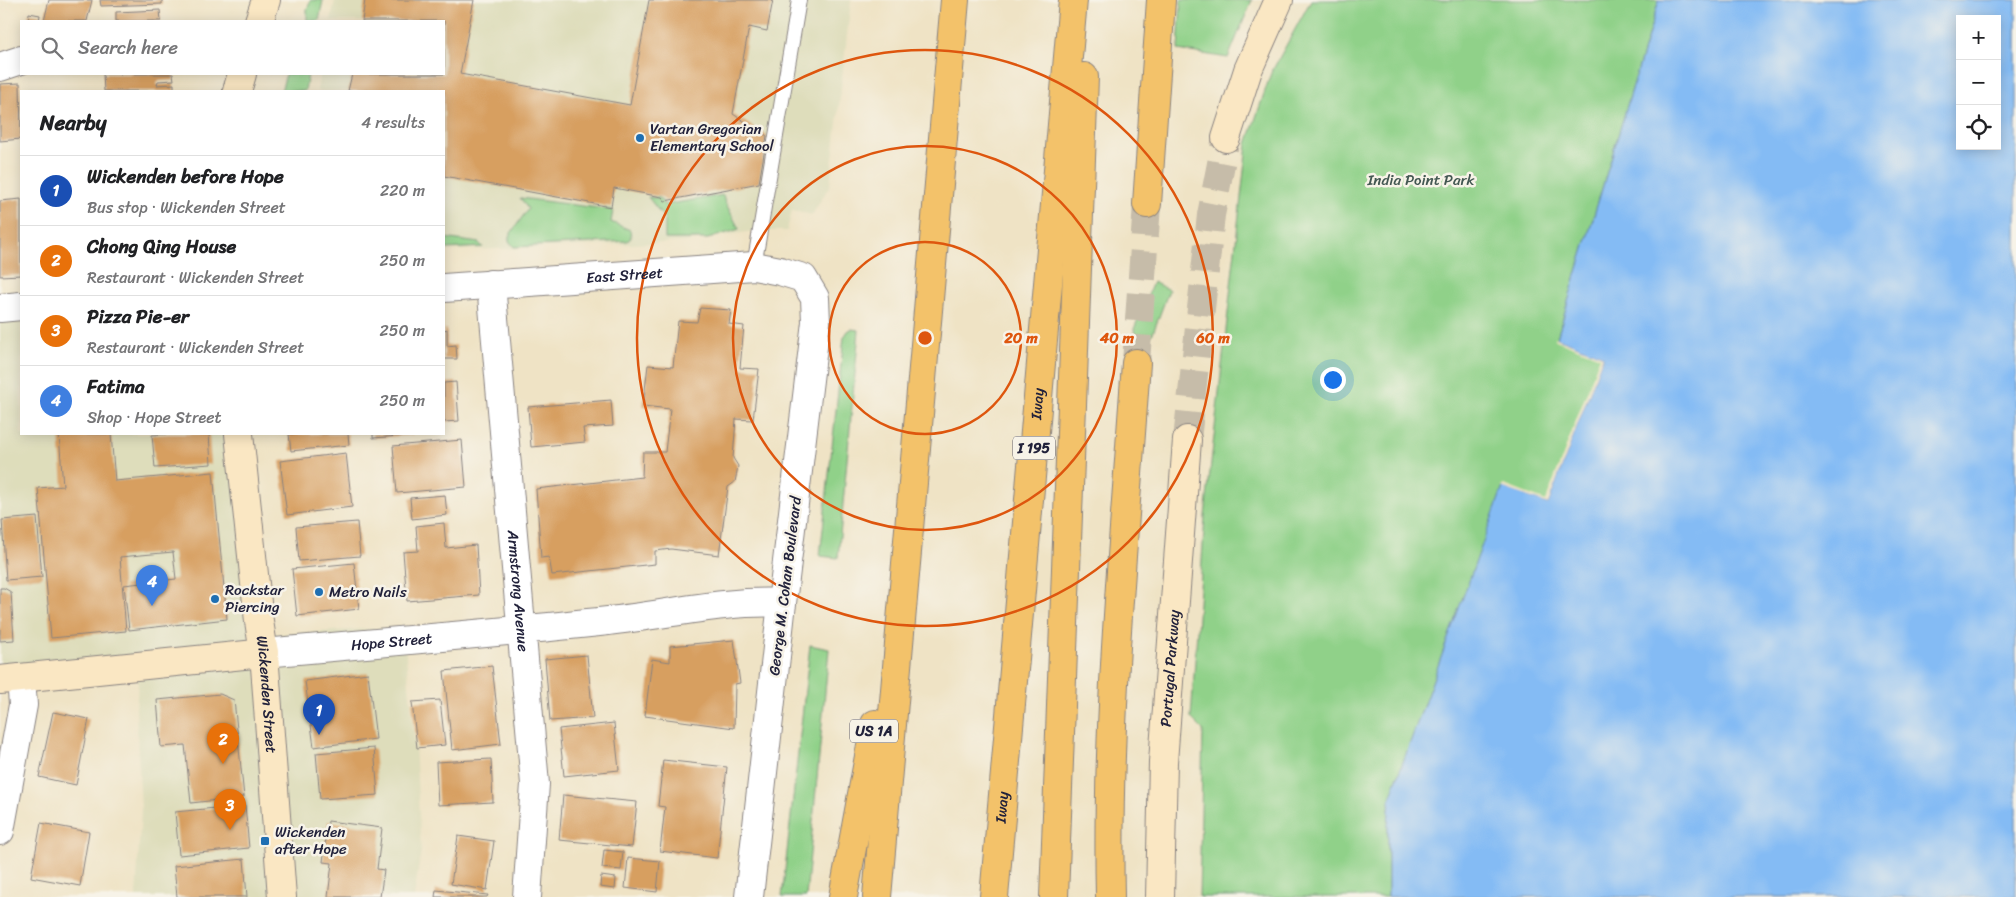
<!DOCTYPE html>
<meta charset="utf-8">
<style>
body{margin:0;font-family:Sriracha,sans-serif;background:#f6f6f6;color:#202124}
.controls{position:absolute;right:15px;top:15px;display:grid;overflow:hidden;border-radius:0px;box-shadow:0 2px 12px #0003}
.controls button{width:45px;height:45px;display:grid;place-items:center;padding:0;border:0;border-bottom:1px solid #e0e0e0;background:#fff;color:#202124;font:25px sans-serif}
.you{position:absolute;left:1332px;top:379px;width:18px;height:18px;margin:-12px;border:4px solid #fff;border-radius:50%;background:#1a73e8;box-shadow:0 0 0 8px #1a73e833}
.badge{display:grid;place-items:center;width:32px;height:32px;border-radius:50%;background:#d93025;color:#fff;font-size:16px;font-weight:700}
.pin{position:absolute;translate:-50% -41px;filter:drop-shadow(0 1px 2px #0008)}
.pin::after{content:'';position:absolute;top:26px;width:18px;height:15px;background:inherit;clip-path:polygon(0 0,100% 0,50% 100%)}
.list{margin:0;padding:0;list-style:none}
h2{display:flex;justify-content:space-between;align-items:center;height:65px;margin:0;padding:0 20px;font-size:21px}
h2 small{font-size:16px;font-weight:400;color:#757577}
.list li{display:grid;grid-template-columns:32px 1fr auto;gap:15px;align-items:center;box-sizing:border-box;height:70px;padding:0 20px;border-top:1px solid #e0e0e0}
.list b{display:block;font-size:19px;white-space:nowrap}
.list p{margin:0;font-size:16px;white-space:nowrap;color:#757577}
.list em{font-size:16px;font-style:normal;color:#757577}
.icon{flex:none;width:28px;height:28px;fill:none;stroke:currentColor;stroke-width:2;stroke-linecap:round;stroke-linejoin:round}
.map{position:relative;flex:none;width:2016px;height:897px;overflow:hidden}
.search{position:absolute;background:#fff;box-shadow:0 2px 12px #0003;left:20px;top:20px;width:425px;height:55px;display:flex;align-items:center;gap:12px;box-sizing:border-box;padding:0 18px;border-radius:0px;color:#757577;font-size:19px}
.panel{position:absolute;background:#fff;box-shadow:0 2px 12px #0003;left:20px;top:90px;width:425px;height:345px;border-radius:0px}
.map>svg:first-child{display:block}
</style>
<div class="map">
<svg width="2016" height="897" viewBox="0 0 2016 897">
<rect width="100%" height="100%" fill="#f7f3e8"/>
<filter id="ink" filterUnits="userSpaceOnUse"><feTurbulence type="fractalNoise" baseFrequency=".02" numOctaves="2"/><feDisplacementMap in="SourceGraphic" scale="10" xChannelSelector="R" yChannelSelector="G"/><feConvolveMatrix kernelMatrix="1 2 1 2 8 2 1 2 1" color-interpolation-filters="sRGB"/></filter>
<filter id="wash" filterUnits="userSpaceOnUse"><feTurbulence type="fractalNoise" baseFrequency=".0096" numOctaves="4" result="noise"/><feDisplacementMap in="SourceGraphic" scale="20" xChannelSelector="R" yChannelSelector="G"/><feGaussianBlur stdDeviation="1.12" result="paint"/><feColorMatrix in="noise" values="0 0 0 0 0 0 0 0 0 0 0 0 0 0 0 0 0 1.4 0 .05"/><feComposite in="paint" operator="in"/></filter>
<g filter="url(#wash)">
<rect width="100%" height="100%" fill="#efe3c5"/>
<path fill="#deddbb" d="M335,0h516l-21,185 -18,30 -20,-5 -5,21h-34l-68,11 -241,9v-160h-127l3,-17h124v-53h-113z
M0,315h21v119h219l20,201 143,-8 12,116 6,108 -7,46h-278l5,-87 -5,-101 3,-36 -139,13z"/>
<path fill="#90d189" stroke="#597a62" d="M311,0h12l-4,21h-12v-12z
M1181,0h71l-24,58 -50,-8z
M1311,0h348l-102,338 46,18 -55,148 -45,-16 -113,310 -2,27v72h-189l4,-167 -12,-12 14,-202 42,-372 24,-71z
M286,74h22l-3,17h-24z
M723,195l1,5 15,29 -31,10h-43v-20l-17,-22 12,1 4,7z
M520,198l93,12 -2,12 19,8 1,8 -4,3 -113,6 -5,-6v-5l19,-27z
M444,238l35,5 4,4 -39,2z
M1153,282l16,8 -16,43c-6,7 -10,8 -18,3l-1,-7z
M851,329l8,1 -21,228 -18,-2 24,-219 4,-6z
M810,645l19,4 -23,248h-24z"/>
<path fill="#84bbf4" stroke="#536e98" fill-rule="evenodd" d="M1659,0h357v897h-628v-72l2,-27 113,-311 45,17 55,-148 -46,-18zM1960,19h37v127h-37z"/>
<path fill="#efe3c5" d="M1554,337l49,19 -55,148 -47,-17 3,-2 42,16 54,-144 -44,-17z"/>
<g id="blocks">
<path fill="#d79f60" d="M49,0h43l-5,21h-43z
M100,0h62v4l-61,2z
M365,0h109l-14,74 170,31 19,-105h124l-6,31 -18,-4 -16,87 34,22 -8,47 -94,18 -3,-4 -48,-9 -3,19 -167,-31v-85h-96l4,-17h92v-53h-82z
M160,10l1,11h-45v-9z
M29,13l11,2 -1,6h-11z
M103,74h70l1,6 -16,1 -1,4 17,-1v7h-70z
M20,83l1,56 -21,2v-57z
M21,199v76l-21,1v-75z
M700,308l31,2 -2,14 15,2 -4,42 19,1 -6,51 -17,-1 -3,39 5,8 -3,16 -7,5 -9,68 -48,-6 -16,2v13l-103,11 -3,-18 -8,1 -5,-69 106,-12 1,-25h22l5,-43 -27,-3 5,-41 25,2 5,-46 19,1z
M447,329v17l9,-1 1,14h-13v-29z
M456,382l3,39 -15,1v-39z
M611,400l2,26 -30,2 2,14 -54,5 -3,-40z
M59,434h52l4,47 98,-9 14,147 -98,11 -5,-45 52,-6 -3,-27 -53,5 6,74 -75,7 -13,-150 25,-2z
M169,434h40l2,30 -56,4 -3,-33z
M289,434h59l1,11 -58,6z
M373,434h40v1l-40,3z
M462,440l4,47 -69,6 -4,-47z
M346,453l6,54 -65,8 -7,-54z
M445,495l2,20 -35,4 -2,-21z
M37,517l5,60 -36,3 -4,-60z
M357,522l3,34 -61,5 -3,-34z
M444,523l2,25 30,-3 3,50 -72,6 -4,-49 15,-1 -2,-25z
M354,563l5,46 -62,7 -5,-47z
M0,588h4l7,4 3,48 -14,1z
M734,640l6,43 -5,1 -1,44 -89,-12 7,-57 18,3v-16z
M587,655l6,63 -43,3 -5,-62z
M492,666l9,78 -49,6 -8,-79z
M368,673l8,66 -62,8 -9,-66z
M220,694l14,6 10,97 -53,6 -6,-58 -24,2 -4,-47z
M440,700l5,45 -28,3 -5,-46z
M53,712l36,7 -13,66 -37,-8z
M614,723l5,47 -55,6 -5,-47z
M374,748l4,47 -58,4 -4,-46z
M491,759l2,43 -55,3 -2,-43z
M663,760l64,7 -10,91 -57,-7 5,-44 -7,-1z
M563,795l74,7 -5,45 -73,-7z
M245,805l4,43 -70,7 -4,-43z
M328,821l54,7 -5,41 7,1 -4,27h-52l4,-34 -9,-1z
M41,823l48,9 -9,54 -49,-9z
M458,836l36,5 -7,49 -36,-6z
M604,850l19,2 -2,18 -19,-2z
M628,858l32,3 -3,31 -32,-4z
M244,859l3,38h-70l-3,-31z
M601,876l15,2 -1,11 -15,-2z
M436,890l52,5 -1,2h-52z"/>
</g>
</g>
<g filter="url(#ink)">
<use href="#blocks" fill-opacity="0" stroke="#888280" stroke-width="1"/>
<g fill="none" stroke-linecap="round" stroke-linejoin="round">
<path stroke="#c6bca9" stroke-width="28" stroke-dasharray="28 14" stroke-linecap="butt" d="M1187,440l24,-225 15,-77"/>
<path stroke="#c6bca9" stroke-width="28" stroke-dasharray="28 14" stroke-linecap="butt" d="M1136,363l11,-159"/>
<defs>
<path id="lane" d="M754,266l45,-266"/>
<g id="street">
<path d="M0,67l21,-7"/>
<path id="s1" d="M491,284l44,500 -8,113"/>
<path id="s2" d="M444,288l310,-22 26,5 23,7 12,20 1,24 -34,281 -33,294"/>
<path d="M0,308l21,-2"/>
<path id="s3" d="M264,653c115,-10 230,-20 344,-32 58,-6 116,-21 174,-18"/>
<path d="M0,831l23,-126 -2,-27"/>
</g>
<g id="secondary">
<path d="M259,21l7,-21"/>
<path d="M237,91l5,-17"/>
<path d="M1226,138l22,-68 31,-70"/>
<path id="s4" d="M239,434l20,187 5,32 18,244"/>
<path d="M0,680l264,-27"/>
<path id="s5" d="M1160,897l3,-135 24,-322"/>
</g>
<g id="highway">
<path d="M1147,204l14,-204"/>
<path d="M843,897l32,-173"/>
<path d="M877,897l78,-897"/>
<path id="s6" d="M994,897l79,-897"/>
<path d="M1054,897l30,-820"/>
<path d="M1110,897c-4,-178 14,-356 26,-534"/>
</g>
</defs>
<use href="#lane" stroke="#888280" stroke-width="16"/>
<use href="#street" stroke="#888280" stroke-width="30"/>
<use href="#secondary" stroke="#888280" stroke-width="30"/>
<use href="#highway" stroke="#888280" stroke-width="30"/>
<use href="#lane" stroke="#fff" stroke-width="14"/>
<use href="#street" stroke="#fff" stroke-width="28"/>
<use href="#secondary" stroke="#fae7c3" stroke-width="28"/>
<use href="#highway" stroke="#f3c26a" stroke-width="28"/>
</g>
</g>
<g fill="none" stroke="#de560e" stroke-width="2.5">
<circle cx="925" cy="338" r="96"/>
<circle cx="925" cy="338" r="192"/>
<circle cx="925" cy="338" r="288"/>
</g>
<g fill="#1f6fb2" stroke="#f7f3e8" stroke-width="2">
<circle cx="640" cy="138" r="5"/>
<circle cx="319" cy="592" r="5"/>
<circle cx="215" cy="599" r="5"/>
<rect x="260" y="836" width="10" height="10" rx="2.5"/>
</g>
<g text-anchor="middle" stroke-width="5" stroke-linejoin="round" paint-order="stroke">
<g fill="#f7f3e8" stroke="#62616f" stroke-width="1">
<rect x="1013" y="436.5" width="42" height="23" rx="4"/>
<rect x="850" y="719.5" width="48" height="23" rx="4"/>
</g>
<g font-size="14" font-weight="bold" fill="#22223b">
<text x="1034" y="453">I 195</text>
<text x="874" y="736">US 1A</text>
</g>
<g font-size="15" fill="#22223b" stroke="#f7f3e8" text-anchor="start">
<text x="650" y="134">Vartan Gregorian<tspan x="650" dy="17">Elementary School</tspan></text>
<text x="225" y="595">Rockstar<tspan x="225" dy="17">Piercing</tspan></text>
<text x="329" y="597">Metro Nails</text>
<text x="275" y="837">Wickenden<tspan x="275" dy="17">after Hope</tspan></text>
</g>
<g font-size="15" fill="#435752" stroke="#f7f3e8">
<text x="1421" y="185">India Point Park</text>
</g>
<g font-size="15" fill="#22223b" stroke="#f7f3e8">
<text dy="5" stroke="none"><textPath href="#s2" startOffset="181">East Street</textPath></text>
<text dy="5" stroke="none"><textPath href="#s6" startOffset="495">Iway</textPath></text>
<text transform="translate(785 586) rotate(-83)" y="5">George M. Cohan Boulevard</text>
<text dy="5" stroke="none"><textPath href="#s1" startOffset="308">Armstrong Avenue</textPath></text>
<text dy="5" stroke="none"><textPath href="#s3" startOffset="128">Hope Street</textPath></text>
<text dy="5" stroke="none"><textPath href="#s5" startOffset="229">Portugal Parkway</textPath></text>
<text dy="5" stroke="none"><textPath href="#s4" startOffset="262">Wickenden Street</textPath></text>
<text dy="5" stroke="none"><textPath href="#s6" startOffset="90">Iway</textPath></text>
</g>
</g>
<circle cx="925" cy="338" r="8" fill="#de560e" stroke="#f7f3e8" stroke-width="2.5"/>
<g font-size="15" text-anchor="middle" font-weight="bold" fill="#de560e" stroke="#f7f3e8" stroke-width="5" stroke-linejoin="round" paint-order="stroke">
<text x="1021" y="343">20 m</text>
<text x="1117" y="343">40 m</text>
<text x="1213" y="343">60 m</text>
</g>
</svg>
<div class="controls">
<button>+</button>
<button>−</button>
<button><svg class="icon" aria-label="locate" viewBox="0 0 24 24"><circle cx="12" cy="12" r="6"/><path d="M12 2v4M12 18v4M2 12h4M18 12h4"/></svg></button>
</div>
<div class="you"></div>
<div class="pin badge" style="left:319px;top:735px;background:#1a4fb4">1</div>
<div class="pin badge" style="left:223px;top:764px;background:#e8710a">2</div>
<div class="pin badge" style="left:230px;top:830px;background:#e8710a">3</div>
<div class="pin badge" style="left:152px;top:606px;background:#3f7fe0">4</div>
<div class="search"><svg class="icon" aria-label="search" viewBox="0 0 24 24"><circle cx="10" cy="10" r="6"/><path d="M15 15l6 6"/></svg>Search here</div>
<section class="panel">
<h2>Nearby<small>4 results</small></h2>
<ul class="list">
<li><span class="badge" style="background:#1a4fb4">1</span><div><b>Wickenden before Hope</b><p>Bus stop · Wickenden Street</p></div><em>220 m</em></li>
<li><span class="badge" style="background:#e8710a">2</span><div><b>Chong Qing House</b><p>Restaurant · Wickenden Street</p></div><em>250 m</em></li>
<li><span class="badge" style="background:#e8710a">3</span><div><b>Pizza Pie-er</b><p>Restaurant · Wickenden Street</p></div><em>250 m</em></li>
<li><span class="badge" style="background:#3f7fe0">4</span><div><b>Fatima</b><p>Shop · Hope Street</p></div><em>250 m</em></li>
</ul>
</section>
</div>
